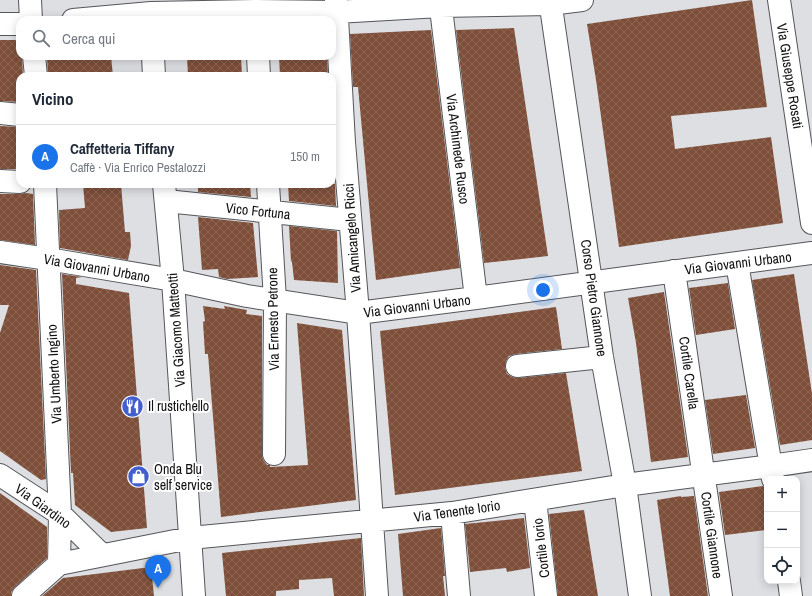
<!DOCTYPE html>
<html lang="it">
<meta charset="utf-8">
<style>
body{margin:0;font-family:"Archivo Narrow",sans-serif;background:#f6f6f7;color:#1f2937}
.controls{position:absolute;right:12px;bottom:12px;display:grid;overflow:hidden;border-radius:8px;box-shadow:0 2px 10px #0003}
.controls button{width:36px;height:36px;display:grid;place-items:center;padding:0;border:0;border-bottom:1px solid #e0e1e3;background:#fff;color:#1f2937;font:20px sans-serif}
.you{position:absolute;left:543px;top:290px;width:14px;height:14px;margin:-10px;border:3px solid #fff;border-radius:50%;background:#1a73e8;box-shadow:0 0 0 6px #1a73e833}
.badge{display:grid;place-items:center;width:26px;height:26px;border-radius:50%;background:#1a73e8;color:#fff;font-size:13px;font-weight:700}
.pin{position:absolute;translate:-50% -33px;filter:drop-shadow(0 1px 2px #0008)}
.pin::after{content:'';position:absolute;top:21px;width:14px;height:12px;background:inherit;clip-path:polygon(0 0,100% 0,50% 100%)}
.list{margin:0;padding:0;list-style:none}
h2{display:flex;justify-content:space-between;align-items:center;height:52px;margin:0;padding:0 16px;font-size:17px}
h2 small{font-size:13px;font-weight:400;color:#747a83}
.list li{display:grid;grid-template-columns:26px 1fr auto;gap:12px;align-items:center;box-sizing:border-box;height:64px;padding:0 16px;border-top:1px solid #e0e1e3}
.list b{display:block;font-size:15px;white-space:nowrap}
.list p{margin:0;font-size:13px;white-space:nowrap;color:#747a83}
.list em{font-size:13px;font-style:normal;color:#747a83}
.icon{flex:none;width:22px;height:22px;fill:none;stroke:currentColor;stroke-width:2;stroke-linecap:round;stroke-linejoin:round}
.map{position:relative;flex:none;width:812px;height:596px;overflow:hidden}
.search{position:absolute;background:#fff;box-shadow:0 2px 10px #0003;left:16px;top:16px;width:320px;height:44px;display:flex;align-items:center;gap:10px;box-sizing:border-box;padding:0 14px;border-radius:12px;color:#747a83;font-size:15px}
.panel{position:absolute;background:#fff;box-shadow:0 2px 10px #0003;left:16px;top:72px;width:320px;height:116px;border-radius:12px}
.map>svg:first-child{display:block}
</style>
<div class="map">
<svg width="812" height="596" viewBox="0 0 812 596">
<defs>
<pattern id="building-cross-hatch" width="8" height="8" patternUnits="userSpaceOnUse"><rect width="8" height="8" fill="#7e4e38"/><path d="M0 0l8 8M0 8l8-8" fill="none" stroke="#8c6858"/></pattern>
</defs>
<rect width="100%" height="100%" fill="#dddfe3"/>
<path fill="url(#building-cross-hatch)" d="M752,0l15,107 -96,9 4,33 96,-12 12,86 -164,24 -23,-167 -9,-56z
M514,28l34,228 -64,7 -28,-233z
M431,30l29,238 -84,12 -18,-193h-5l-3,-53z
M0,40h20v16h2l1,20h-3v26l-20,-1z
M47,56h64l2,20h-65z
M187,56h54l1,20h-54z
M279,56h48l1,20h-48z
M0,126l20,1v42h-20z
M83,184h38l4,48h5l1,14 -3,14 -68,-12 -1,-38 26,-2z
M198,184h52l1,13 -53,-5z
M288,184h47l1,22 -47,-5z
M26,193l7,1 2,51 -35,-5v-46h19z
M198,217l55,6 5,54 -31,2 -8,-2 -1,-8 -16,1z
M289,226l48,5 1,52 -44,-3 -2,-18 -1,-1z
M0,265l36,5 10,209 -5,1 -41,-29v-118l9,-28h-9z
M62,274l20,3 -6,1v6l53,9 18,235 -36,4 -36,-27 -2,-32h-2z
M794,274l18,120v46l-32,5 -28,-165z
M728,283l7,46 -39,6 -7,-47z
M664,292l24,165 -37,5 -15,-119 -8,-45z
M203,306l22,3 -1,-3 23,4 -1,4 16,2v138l1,6 4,5h3v2l38,-2 -11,-142 45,7 14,170 -135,17 -13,-163h-3l-2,-32 2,-1z
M556,307l6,42 -47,5 -6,2 -3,5 -1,7 2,6 5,3 6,1 48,-5 16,98 -187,24 -15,-164z
M746,395l9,53 -42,6 -8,-54z
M763,486l3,3 1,7v34l-42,5 -6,-43z
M0,493l47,34v31l-32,29 -4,5v4h-11z
M681,496v1l13,-1 14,100h-38l-13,-96z
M584,510l14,86h-40l-9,-82z
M524,518l6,50 -23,4 -1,-4 -36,4 -5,-48z
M441,528l4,48h-2l2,20h-42l-5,-62z
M361,538l3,58h-30l-2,-18 -33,2v9l-23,2v5h-50l-4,-43z
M151,567l3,29h-112l21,-18z"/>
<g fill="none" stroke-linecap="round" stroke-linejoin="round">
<defs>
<path id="minor" d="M30,0l1,20
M336,0l8,142 14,171 19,283
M440,0l36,298
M550,0l52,357 23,128 15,111
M779,0l33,223
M73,20l78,-7 104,-2 81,1 104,-6 110,-2 32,-4
M0,24h20
M34,56l2,20
M153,56l1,20
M258,56l1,20
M0,113l20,2
M0,181l20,1
M45,184l15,330 -1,50
M164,184l9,96 21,316
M268,184l7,116 -1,154
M166,201l184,19
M0,252l48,7 125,21 74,16 111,17 118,-15 336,-45
M737,263l36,216
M674,271l47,325
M517,366l85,-9
M0,475l60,39 42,41
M535,500l11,96
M452,513l7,83
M789,581l2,15
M23,596l36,-32 131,-26 262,-25 173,-28 146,-19 41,-6"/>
</defs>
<use href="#minor" stroke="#55565a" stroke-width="24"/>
<use href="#minor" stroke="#fff" stroke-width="22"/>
</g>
<defs>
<symbol id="restaurant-disc" viewBox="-11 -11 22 22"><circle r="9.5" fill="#425ed1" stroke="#fff"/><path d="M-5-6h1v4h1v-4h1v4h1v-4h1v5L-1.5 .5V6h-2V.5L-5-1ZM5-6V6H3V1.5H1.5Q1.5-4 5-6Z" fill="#fff"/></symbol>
<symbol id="shop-disc" viewBox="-11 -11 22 22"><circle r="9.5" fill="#425ed1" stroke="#fff"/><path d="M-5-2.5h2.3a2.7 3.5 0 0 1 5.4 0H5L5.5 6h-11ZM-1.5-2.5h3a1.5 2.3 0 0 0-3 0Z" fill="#fff"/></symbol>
</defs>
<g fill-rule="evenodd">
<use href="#restaurant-disc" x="120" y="394" width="25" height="25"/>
<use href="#shop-disc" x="126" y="464" width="25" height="25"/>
</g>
<g text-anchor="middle" stroke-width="4" stroke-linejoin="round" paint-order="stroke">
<g font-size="14" fill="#111113" stroke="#fff">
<text transform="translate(790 76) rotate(81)" y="5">Via Giuseppe Rosati</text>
<text transform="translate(458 149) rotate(83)" y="5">Via Archimede Rusco</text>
<text transform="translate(258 211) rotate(6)" y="5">Vico Fortuna</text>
<text transform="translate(352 238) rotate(-94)" y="5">Via Amicangelo Ricci</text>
<text transform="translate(738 263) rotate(-7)" y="5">Via Giovanni Urbano</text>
<text transform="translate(97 268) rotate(10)" y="5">Via Giovanni Urbano</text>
<text transform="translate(594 298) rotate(82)" y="5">Corso Pietro Giannone</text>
<text transform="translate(417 306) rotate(-7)" y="5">Via Giovanni Urbano</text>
<text transform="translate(273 319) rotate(-91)" y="5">Via Ernesto Petrone</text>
<text transform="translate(176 330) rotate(-94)" y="5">Via Giacomo Matteotti</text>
<text transform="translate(689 373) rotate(82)" y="5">Cortile Carella</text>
<text transform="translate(54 374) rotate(-93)" y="5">Via Umberto Ingino</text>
<text transform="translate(43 506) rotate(36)" y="5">Via Giardino</text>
<text transform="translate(457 511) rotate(-8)" y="5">Via Tenente Iorio</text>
<text transform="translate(712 535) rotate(82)" y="5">Cortile Giannone</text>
<text transform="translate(541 548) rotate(-97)" y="5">Cortile Iorio</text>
</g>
<g font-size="14" fill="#111113" stroke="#fff" text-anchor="start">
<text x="148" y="411">Il rustichello</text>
<text x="154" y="474">Onda Blu<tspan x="154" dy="16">self service</tspan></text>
</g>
</g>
</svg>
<div class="controls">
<button>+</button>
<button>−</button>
<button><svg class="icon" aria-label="locate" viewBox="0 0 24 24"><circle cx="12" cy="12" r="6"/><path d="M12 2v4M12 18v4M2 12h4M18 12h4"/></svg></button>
</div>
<div class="you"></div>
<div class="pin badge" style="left:158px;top:588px">A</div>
<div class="search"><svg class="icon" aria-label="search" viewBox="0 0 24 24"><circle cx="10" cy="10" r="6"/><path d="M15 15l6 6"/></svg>Cerca qui</div>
<section class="panel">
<h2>Vicino<small></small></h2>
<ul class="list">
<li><span class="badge">A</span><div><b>Caffetteria Tiffany</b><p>Caffè · Via Enrico Pestalozzi</p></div><em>150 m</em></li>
</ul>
</section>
</div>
